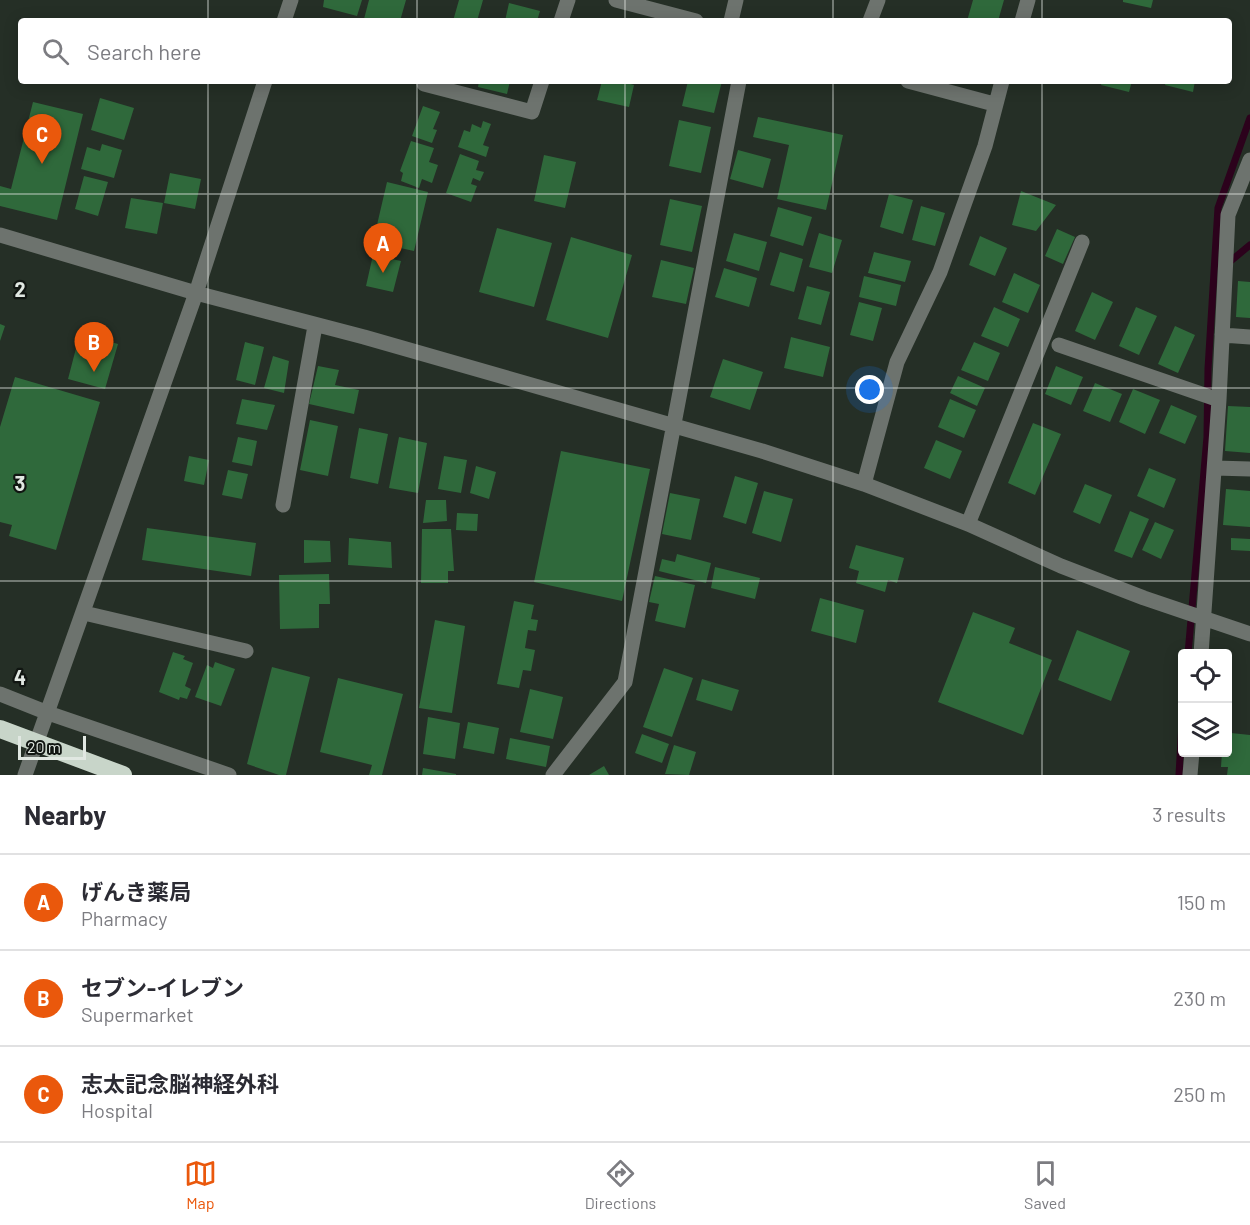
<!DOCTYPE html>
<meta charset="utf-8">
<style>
body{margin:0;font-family:Barlow,"Noto Sans JP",sans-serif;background:#f2f2f3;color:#2b2b33}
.controls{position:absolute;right:18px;bottom:18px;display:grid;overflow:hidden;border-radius:6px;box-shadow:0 3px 15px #0003}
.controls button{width:54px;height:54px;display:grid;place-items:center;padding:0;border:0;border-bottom:2px solid #e1e1e2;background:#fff;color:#2b2b33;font:30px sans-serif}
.scale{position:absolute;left:18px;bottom:15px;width:68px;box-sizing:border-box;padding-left:6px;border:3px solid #e1e8e2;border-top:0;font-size:16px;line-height:21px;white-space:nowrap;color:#e1e8e2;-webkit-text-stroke:4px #111612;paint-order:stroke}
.you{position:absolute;left:870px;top:390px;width:21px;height:21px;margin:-15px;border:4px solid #fff;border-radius:50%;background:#1a73e8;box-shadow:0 0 0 9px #1a73e833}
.badge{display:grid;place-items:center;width:39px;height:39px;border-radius:50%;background:#ea580c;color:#fff;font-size:20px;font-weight:700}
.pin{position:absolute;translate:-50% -50px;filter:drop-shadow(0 2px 3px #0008)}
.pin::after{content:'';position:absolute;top:32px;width:21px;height:18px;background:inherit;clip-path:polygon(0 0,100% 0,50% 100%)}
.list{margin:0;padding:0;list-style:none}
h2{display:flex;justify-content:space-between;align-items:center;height:78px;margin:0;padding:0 24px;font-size:26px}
h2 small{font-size:20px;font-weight:400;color:#7c7c81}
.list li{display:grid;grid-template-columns:39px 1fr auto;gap:18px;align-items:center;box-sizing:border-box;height:96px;padding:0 24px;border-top:2px solid #e1e1e2}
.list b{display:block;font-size:22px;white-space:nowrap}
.list p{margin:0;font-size:20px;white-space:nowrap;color:#7c7c81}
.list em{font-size:20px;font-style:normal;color:#7c7c81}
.icon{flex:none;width:33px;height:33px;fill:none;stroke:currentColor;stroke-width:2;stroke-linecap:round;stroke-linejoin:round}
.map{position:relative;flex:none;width:1250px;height:775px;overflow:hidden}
.search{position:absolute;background:#fff;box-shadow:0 3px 15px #0003;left:18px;right:18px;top:18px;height:66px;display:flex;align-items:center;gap:15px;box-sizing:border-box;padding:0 21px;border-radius:6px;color:#7c7c81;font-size:22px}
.sheet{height:366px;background:#fff}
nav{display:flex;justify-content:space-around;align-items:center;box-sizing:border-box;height:84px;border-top:2px solid #e1e1e2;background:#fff;font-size:16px;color:#7c7c81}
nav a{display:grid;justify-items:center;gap:3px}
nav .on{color:#ea580c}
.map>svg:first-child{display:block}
</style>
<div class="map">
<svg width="1250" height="775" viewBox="0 0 1250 775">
<rect width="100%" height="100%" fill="#252f26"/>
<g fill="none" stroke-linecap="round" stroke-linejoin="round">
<path stroke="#2c021c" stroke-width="7" d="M1227,264l23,-19
M1188,654l19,-217 1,-68 10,-161 32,-90
M1179,775l3,-52"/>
</g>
<path fill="#2f693b" d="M324,0h38l-5,16 -34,-9z
M369,0h37l-6,21 -36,-2z
M459,0h24l-6,21h-24z
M973,0h31l-6,21h-31z
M1123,0h30l-2,8 -28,-6z
M509,3l31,8 -3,10h-32z
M479,81h31l-3,13 -29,-7z
M602,81h18l14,4 -5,22 -32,-7z
M688,81h34l-8,32 -32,-7z
M1102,81h30l-3,11 -28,-7z
M1166,81h29l-2,11 -28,-7z
M100,98l34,10 -10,32 -33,-10z
M33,102l50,12 -26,106 -57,-14v-20l11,3z
M423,106l17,6 -7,17 4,1 -5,13 -20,-7z
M758,117l85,18 -17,75 -49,-11 12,-54 -36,-8z
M679,120l32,7 -10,46 -32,-7z
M483,121l8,3 -8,21 6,2 -3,10 -28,-10 6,-17 6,2 2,-8 9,4z
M411,141l23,7 -5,14 9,3 -6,18 -10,-4 -3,9 -18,-7 2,-8 -3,-2z
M102,144l20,6 -8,28 -33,-9 6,-22 13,4z
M738,150l33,9 -8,29 -33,-9z
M460,154l19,7 -3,9 8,2 -4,9 -7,-3 -2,6 6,2 -6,16 -25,-9z
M544,155l32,7 -11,46 -31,-7z
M170,173l31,6 -6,30 -31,-6z
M84,176l24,6 -10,34 -23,-7z
M387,182l41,10 -14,59 -41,-9z
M1021,191l35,14 -20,26 -24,-6z
M889,194l24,6 -10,34 -23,-7z
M131,198l32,5 -6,31 -32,-6z
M670,199l32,7 -10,46 -32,-7z
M921,206l24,7 -10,33 -23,-6z
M778,207l34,10 -9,29 -33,-10z
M497,228l55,15 -18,64 -55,-15z
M1057,229l18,8 -12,27 -18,-8z
M734,233l33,9 -8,29 -33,-10z
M819,233l23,7 -10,33 -23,-6z
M980,236l27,12 -12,28 -26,-11z
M571,237l61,18 -24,83 -62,-18z
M780,252l23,7 -9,33 -24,-7z
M874,252l37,9 -6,21 -37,-9z
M373,255l28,6 -8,31 -27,-6z
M661,260l33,8 -8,36 -34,-7z
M724,268l33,10 -8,29 -34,-10z
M1014,273l26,12 -12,28 -26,-11z
M864,276l37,9 -5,21 -37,-9z
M1238,281l12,1v36l-14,-1z
M807,286l23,6 -9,33 -23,-6z
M1092,292l21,10 -18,38 -20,-9z
M859,302l23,6 -9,33 -23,-6z
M994,307l26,12 -12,28 -27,-11z
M1136,307l21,9 -18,39 -20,-9z
M0,324l5,2 -5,15z
M1175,326l20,9 -17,38 -20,-9z
M80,333l38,11 -13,45 -37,-10z
M791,337l39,10 -7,30 -39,-9z
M245,342l19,5 -9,38 -19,-5z
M974,342l26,11 -12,28 -27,-11z
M273,356l16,5 -5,32 -20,-5z
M723,359l40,13 -13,38 -40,-13z
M318,366l21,4 -4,15 24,5 -5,24 -45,-10z
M1056,366l27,11 -12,28 -26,-11z
M958,376l27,12 -8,18 -27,-13z
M15,377l85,25 -44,148 -47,-14 3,-11 -12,-3v-95z
M1095,383l27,11 -12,28 -27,-11z
M1133,389l27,11 -15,34 -26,-12z
M242,399l33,6 -8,25 -31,-6z
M950,399l26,11 -12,28 -26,-11z
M1171,405l26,11 -12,28 -26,-11z
M1228,406l22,1v46l-25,-2z
M310,420l28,6 -10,50 -28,-6z
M1033,423l28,11 -26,61 -27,-12z
M359,428l29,6 -10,50 -28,-6z
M238,437l19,4 -5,25 -20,-4z
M399,437l28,6 -9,50 -29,-5z
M936,440l26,11 -12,28 -26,-11z
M561,451l89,18 -28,132 -88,-19z
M189,456l20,4 -5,25 -20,-4z
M444,456l23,4 -6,33 -23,-4z
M476,466l20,6 -7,27 -19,-6z
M1149,468l27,11 -12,29 -27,-12z
M228,470l20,4 -6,25 -20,-4z
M735,476l23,7 -12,41 -23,-7z
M1085,484l27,11 -12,29 -27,-12z
M1226,489l24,2v36l-27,-2z
M764,491l29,8 -12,43 -29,-9z
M670,493l30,6 -9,41 -29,-6z
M426,500h20l1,21 -24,2z
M1130,511l19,8 -17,39 -18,-7z
M457,513l21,1 -1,17 -21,-1z
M1155,522l19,8 -13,29 -19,-9z
M147,528l109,15 -5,33 -109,-16z
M422,529h29l3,42h-6v12h-27z
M349,538l42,4 1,26 -44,-3z
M1231,538l19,1v12l-19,-1z
M304,540l26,1 1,21 -27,1z
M856,545l48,13 -7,25 -9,-3 -3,12 -29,-9 3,-12 -10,-3z
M677,554l34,9 -5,20 -47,-12 3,-12 13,3z
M715,567l45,11 -5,21 -44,-11z
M329,574l1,30h-11v24l-39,1 -1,-54z
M655,576l40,9 -10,43 -30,-7 4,-17 -10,-2z
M820,598l44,12 -8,33 -45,-12z
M514,601l20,4 -3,14 7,1 -2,11 -8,-1 -3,18 10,2 -4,21 -8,-1 -4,18 -22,-4z
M973,612l42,16 -6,15 43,17 -29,75 -85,-33z
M435,620l30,6 -13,87 -33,-5z
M1077,630l53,21 -19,50 -53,-21z
M173,652l12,4 -2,3 10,4 -8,23 6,3 -4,10 -7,-2 -1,3 -20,-8z
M215,662l20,7 -14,37 -26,-9 12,-32 6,3z
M272,667l38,10 -24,98h-7l-32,-11z
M664,668l29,10 -21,59 -29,-10z
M338,678l65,16 -21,81h-13l3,-10 -52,-13z
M702,679l37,11 -7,21 -36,-11z
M530,689l33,8 -10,42 -33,-7z
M428,717l32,6 -5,36 -32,-5z
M468,722l31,6 -5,26 -31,-6z
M1231,733l19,2v40h-23l1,-8h-7l1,-15h8z
M642,734l27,10 -7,19 -27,-10z
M510,738l40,8 -4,21 -40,-8z
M674,745l22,7 -7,23 -24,-1z
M604,766l5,9h-20z
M423,768l33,6v1h-34z"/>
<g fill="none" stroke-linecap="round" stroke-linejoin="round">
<path stroke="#6d736e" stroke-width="15" d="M616,0l80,21
M284,21l7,-21
M561,21l7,-21
M731,21l5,-21
M870,21l8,-21
M1022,21l6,-21
M908,81l86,23
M424,84l108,28 10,-31
M0,235l196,58 168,44 398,114 102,33 104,40 93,42 83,32 106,36
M1222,335l28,2
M1059,345l160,55 -18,254
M1219,400l9,-185 22,-55
M1215,468l35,1
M864,484l33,-122 43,-90 45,-126 17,-65
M283,505l32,-179
M968,524l114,-282
M84,613l162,38
M0,694l48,19 181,62
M25,775l171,-482 69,-212
M553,775l72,-93 114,-601
M1190,775l2,-23"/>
<path stroke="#c8d5c9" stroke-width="18" d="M0,729l123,46"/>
</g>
<path fill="none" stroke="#e1e8e2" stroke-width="1.5" stroke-opacity="0.55" d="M208,0v21M417,0v21M625,0v21M833,0v21M1042,0v21M208,81v694M417,81v694M625,81v694M833,81v694M1042,81v694M0,194h1250M0,388h1250M0,581h1250"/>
<g font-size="20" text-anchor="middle" font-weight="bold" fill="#e1e8e2" stroke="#111612" stroke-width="4.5" stroke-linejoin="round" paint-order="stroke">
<text x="20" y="297">2</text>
<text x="20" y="491">3</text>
<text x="20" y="685">4</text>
</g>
</svg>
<div class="controls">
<button><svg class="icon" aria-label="locate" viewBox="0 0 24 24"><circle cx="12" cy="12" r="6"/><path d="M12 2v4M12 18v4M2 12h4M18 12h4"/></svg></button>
<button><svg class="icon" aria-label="layers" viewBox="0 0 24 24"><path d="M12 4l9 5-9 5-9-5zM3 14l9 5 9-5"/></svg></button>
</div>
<div class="scale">20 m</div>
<div class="you"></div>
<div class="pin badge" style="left:383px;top:273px">A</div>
<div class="pin badge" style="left:94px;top:372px">B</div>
<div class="pin badge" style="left:42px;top:164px">C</div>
<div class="search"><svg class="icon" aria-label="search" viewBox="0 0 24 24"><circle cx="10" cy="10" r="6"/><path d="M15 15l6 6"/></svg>Search here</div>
</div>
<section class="sheet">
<h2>Nearby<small>3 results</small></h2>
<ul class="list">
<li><span class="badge">A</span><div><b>げんき薬局</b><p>Pharmacy</p></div><em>150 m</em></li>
<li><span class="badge">B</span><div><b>セブン-イレブン</b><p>Supermarket</p></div><em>230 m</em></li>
<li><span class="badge">C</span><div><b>志太記念脳神経外科</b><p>Hospital</p></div><em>250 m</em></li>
</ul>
</section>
<nav>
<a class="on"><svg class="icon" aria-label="map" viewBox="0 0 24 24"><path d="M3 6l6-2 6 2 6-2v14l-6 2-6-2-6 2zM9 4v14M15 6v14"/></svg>Map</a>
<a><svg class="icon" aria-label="directions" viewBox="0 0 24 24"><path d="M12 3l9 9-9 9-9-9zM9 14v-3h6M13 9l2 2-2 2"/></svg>Directions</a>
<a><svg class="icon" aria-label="saved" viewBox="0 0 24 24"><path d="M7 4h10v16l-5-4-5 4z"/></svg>Saved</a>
</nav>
